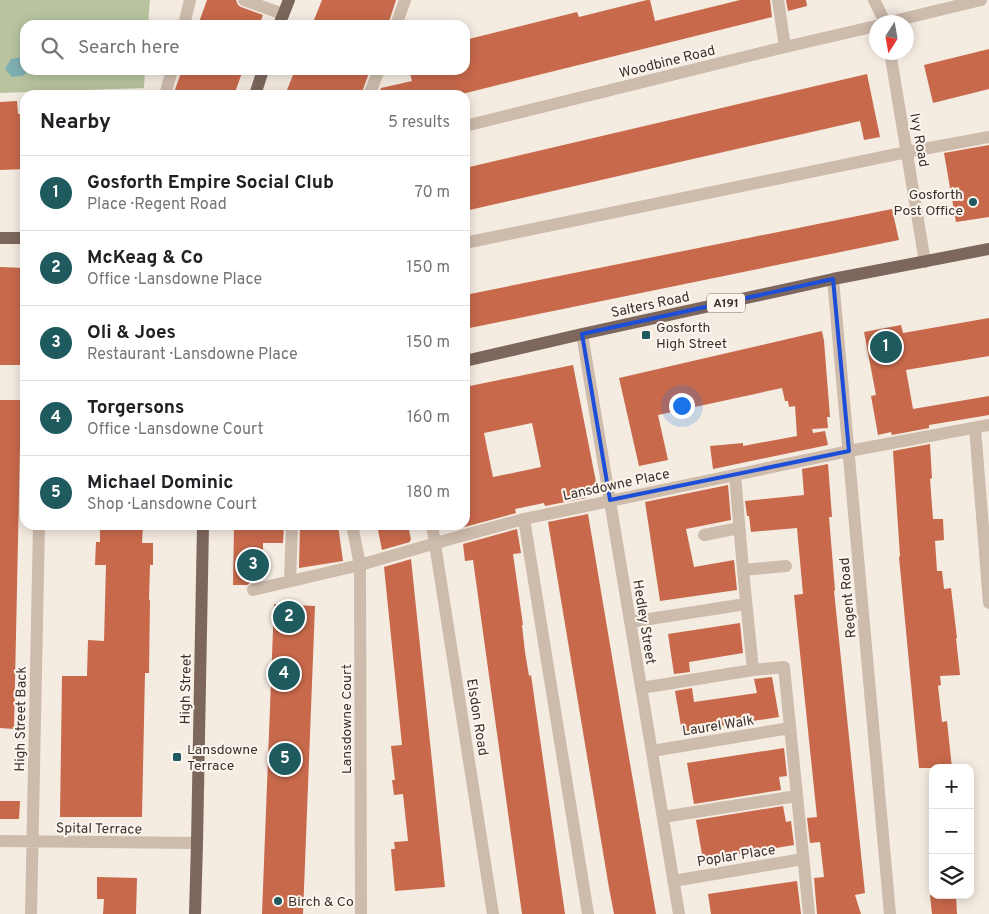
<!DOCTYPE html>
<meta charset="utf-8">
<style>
body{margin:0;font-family:Overpass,sans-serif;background:#f6f6f6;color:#202124}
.controls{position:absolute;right:15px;bottom:15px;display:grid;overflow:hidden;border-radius:10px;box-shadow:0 2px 12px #0003}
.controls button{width:45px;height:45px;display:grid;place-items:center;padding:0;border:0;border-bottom:1px solid #e0e0e0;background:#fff;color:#202124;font:25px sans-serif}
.compass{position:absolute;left:869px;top:15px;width:45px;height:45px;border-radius:50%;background:#fff;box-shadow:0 2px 12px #0003;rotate:191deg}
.you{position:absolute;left:681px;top:405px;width:18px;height:18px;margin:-12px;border:4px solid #fff;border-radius:50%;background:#1a73e8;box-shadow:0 0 0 8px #1a73e833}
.badge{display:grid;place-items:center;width:32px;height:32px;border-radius:50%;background:#1f5a5e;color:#fff;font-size:16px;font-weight:700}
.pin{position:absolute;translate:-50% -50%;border:2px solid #fff;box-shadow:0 1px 5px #0006}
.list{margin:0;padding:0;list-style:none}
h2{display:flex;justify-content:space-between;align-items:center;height:65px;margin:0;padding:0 20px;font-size:21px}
h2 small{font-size:16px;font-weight:400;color:#757577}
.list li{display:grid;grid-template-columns:32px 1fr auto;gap:15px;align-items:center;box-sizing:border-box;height:75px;padding:0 20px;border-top:1px solid #e0e0e0}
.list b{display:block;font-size:19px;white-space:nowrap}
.list p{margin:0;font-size:16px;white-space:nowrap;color:#757577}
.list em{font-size:16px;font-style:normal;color:#757577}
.icon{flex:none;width:28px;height:28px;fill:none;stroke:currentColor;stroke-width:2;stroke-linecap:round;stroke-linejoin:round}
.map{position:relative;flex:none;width:989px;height:914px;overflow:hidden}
.search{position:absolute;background:#fff;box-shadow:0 2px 12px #0003;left:20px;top:20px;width:450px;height:55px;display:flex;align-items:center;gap:12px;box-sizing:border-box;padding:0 18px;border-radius:15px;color:#757577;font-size:19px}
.panel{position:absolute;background:#fff;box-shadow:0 2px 12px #0003;left:20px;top:90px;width:450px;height:440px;border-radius:15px}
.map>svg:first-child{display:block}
</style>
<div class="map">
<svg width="989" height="914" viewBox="0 0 989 914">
<rect width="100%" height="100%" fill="#f4ebe1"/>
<path fill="#b8c4a0" d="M0,0h150l-2,25h-123v45h120l-1,18 -144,5z"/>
<path fill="#7fb0b2" d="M21,57l4,2v11l5,1 -8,5 -10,1 -7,-8 6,-10z"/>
<path fill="#c8694b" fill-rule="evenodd" d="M207,0h29l2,5 3,2 22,8 -4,10h-61z
M322,0h74l-8,25h-76z
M647,0h3l5,21 85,-21h30l2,17 -314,78h-79l2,-7 31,-7 -3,-11h56v-30l112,-28 2,5z
M786,0h20l1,6 -19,5z
M989,49v40l-56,14 -9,-38z
M182,70h61l-9,25h-61z
M295,70h75l-9,25h-76z
M867,74l13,63 -16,3 -4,-19 -395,90v-43z
M17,101l1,13h7v55l-25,1v-68z
M989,145v72l-33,5 -12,-69z
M892,209l7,31 -434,89v-34z
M0,267l25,1 -3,97h-22z
M989,318v38l-83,14 7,39 76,-13v19l-60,10v3l-37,7 -1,-3 -13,3 -7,-39 5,-1 -12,-63 37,-7 2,8z
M822,331l2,10 6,76h-3l1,11 -16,1 1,4 12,-2 3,14 -115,24 -3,-23 33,-3v3l54,-10 -2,-30 -6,1 -1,-6h-3l-3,-13 -124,27 10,45 -29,6 -20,-88z
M573,365l25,127 -13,3 1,3 -41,8 -1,-3 -29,6 1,4 -55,15 -1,-3h5v-138zM532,423l9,44 -48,10 -9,-44z
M0,400h21l-7,329 -14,-1z
M930,444l2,34 -2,1 3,40h10l1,21 -9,1 2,30h5l2,18 7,-1 6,50h-1l4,37 -20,1 1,9 -3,1 4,36 5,-1 5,47h-33l-20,-211 1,-1 -7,-105z
M828,464l4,53h-3l6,73 -1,1 31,302 -10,2 6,19h-44l-3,-36 10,-1 -4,-35 -10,1 -3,-25 10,-1 -23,-222 9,-1 -6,-66 -46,4 -2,-16h-2l-2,-15 59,-6 -2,-26z
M728,485l3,35 -45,9 8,38 40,-7 3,30 -77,11 -15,-99z
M588,514l38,226 30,174h-42l-5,-26 -61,-366z
M100,525h43l-1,18h11v22h-3l-1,35h1l-1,73h-4l-3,144h-82l2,-141h25l1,-36 16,1 2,-76h-11l1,-23h4z
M234,525h50l-1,18h-20v36l-12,3 -4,3h-14z
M300,525h38l5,36 -44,7z
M377,525h31l3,15h-1v2l-28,8z
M517,529l4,24 -8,1 10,71h-1l3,27 4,24 2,-1 34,239h-43l-49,-354 -8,1 -2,-17z
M411,559l34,328 -50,4 -4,-42h4l-1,-7 14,-1 -5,-47 -9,1 -2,-15h3l-4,-34 11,-1 -18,-178z
M274,604l41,2 -12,308h-41z
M740,623l3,30 -54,9 1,10 -16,2 -6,-40z
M772,677l7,40 -97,15 -7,-41 17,-3 2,14 63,-9 -3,-14z
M784,748l3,28 -8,1 2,13 -87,14 -7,-41z
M0,801h20l-1,18h-19z
M783,806l3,16 5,-1 3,24 -91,15 -7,-40z
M97,877l40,1 -1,36h-33l1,-15h-7z
M797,881l4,33h-90l-3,-20z
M930,895h26l1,19h-25z"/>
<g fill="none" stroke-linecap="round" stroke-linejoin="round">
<path stroke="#cdbbac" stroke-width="12" d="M244,0l39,14
M778,0l7,47
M874,0l11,22
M890,22l91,-22
M184,25l6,-25
M396,25l9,-25
M890,52l35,210
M165,95l7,-25
M369,95l10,-25
M465,126l320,-79 91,-21
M465,243l442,-91 82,-15
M833,279l57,635
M582,334l97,580
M975,428l14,175
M735,475l8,95 10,100 31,-3 25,247
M524,519l64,395
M352,525l8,40 1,349
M432,525l61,389
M704,535l35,-7
M743,570l43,-4
M290,581l2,-56
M253,590l107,-25 76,-22 88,-24 325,-68 140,-26
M630,622l116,-18
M641,688l112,-18
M652,751l138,-23
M663,817l134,-21
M0,841l197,2
M673,881l130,-22
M31,914l8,-389"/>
<path stroke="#7d675c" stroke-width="12" d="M279,25l10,-25
M255,95l8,-25
M0,238h25
M465,361l117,-27 251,-55 156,-30
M195,914l2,-71 6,-318"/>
</g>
<path fill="none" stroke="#1d4ed8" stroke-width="4" stroke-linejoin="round" d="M833,279l16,172 -239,49 -28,-166z"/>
<g fill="#1f5a5e" stroke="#fbf5ee" stroke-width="2">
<circle cx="973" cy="202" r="5"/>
<rect x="641" y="330" width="10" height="10" rx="2.5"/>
<rect x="172" y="752" width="10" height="10" rx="2.5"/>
<circle cx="278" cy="901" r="5"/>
</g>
<g text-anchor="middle" stroke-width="4" stroke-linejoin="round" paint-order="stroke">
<rect fill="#fbf5ee" stroke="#756b66" stroke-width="1" x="707" y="293.5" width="38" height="19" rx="4"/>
<g font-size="12" font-weight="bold" fill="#3b302b">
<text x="726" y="307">A191</text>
</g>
<g font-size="14" fill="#3b302b" stroke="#fbf5ee">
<text transform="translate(667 61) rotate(-14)" y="5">Woodbine Road</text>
<text transform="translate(920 140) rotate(80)" y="5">Ivy Road</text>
<text transform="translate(650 304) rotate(-12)" y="5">Salters Road</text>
<text transform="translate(616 484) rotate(-12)" y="5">Lansdowne Place</text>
<text transform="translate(847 598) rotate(-95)" y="5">Regent Road</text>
<text transform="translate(645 622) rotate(81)" y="5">Hedley Street</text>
<text transform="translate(185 689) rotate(-89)" y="5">High Street</text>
<text transform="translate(478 717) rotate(81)" y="5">Elsdon Road</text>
<text transform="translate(20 719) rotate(-89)" y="5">High Street Back</text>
<text transform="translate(346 719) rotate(-90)" y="5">Lansdowne Court</text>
<text transform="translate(718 725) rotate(-9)" y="5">Laurel Walk</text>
<text transform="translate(99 828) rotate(1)" y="5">Spital Terrace</text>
<text transform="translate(736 855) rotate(-9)" y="5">Poplar Place</text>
</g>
<g font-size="14" fill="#3b302b" stroke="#fbf5ee" text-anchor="start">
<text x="963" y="199" text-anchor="end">Gosforth<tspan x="963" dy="16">Post Office</tspan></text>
<text x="656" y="332">Gosforth<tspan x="656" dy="16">High Street</tspan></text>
<text x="187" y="754">Lansdowne<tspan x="187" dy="16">Terrace</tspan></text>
<text x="288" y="906">Birch &amp; Co</text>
</g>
</g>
</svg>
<div class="controls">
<button>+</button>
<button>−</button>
<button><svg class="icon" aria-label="layers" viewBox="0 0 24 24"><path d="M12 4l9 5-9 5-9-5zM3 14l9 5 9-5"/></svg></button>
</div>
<svg class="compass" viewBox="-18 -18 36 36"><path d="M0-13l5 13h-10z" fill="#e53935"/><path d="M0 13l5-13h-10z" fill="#757577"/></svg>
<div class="you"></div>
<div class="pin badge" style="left:886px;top:347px">1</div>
<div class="pin badge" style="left:289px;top:617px">2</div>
<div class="pin badge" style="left:253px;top:565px">3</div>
<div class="pin badge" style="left:284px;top:674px">4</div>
<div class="pin badge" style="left:285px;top:759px">5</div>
<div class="search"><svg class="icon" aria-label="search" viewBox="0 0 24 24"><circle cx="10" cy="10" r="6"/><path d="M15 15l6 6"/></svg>Search here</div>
<section class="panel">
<h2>Nearby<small>5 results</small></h2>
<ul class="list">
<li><span class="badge">1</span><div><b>Gosforth Empire Social Club</b><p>Place · Regent Road</p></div><em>70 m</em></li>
<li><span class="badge">2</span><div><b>McKeag &amp; Co</b><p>Office · Lansdowne Place</p></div><em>150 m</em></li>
<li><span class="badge">3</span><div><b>Oli &amp; Joes</b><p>Restaurant · Lansdowne Place</p></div><em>150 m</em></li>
<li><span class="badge">4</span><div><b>Torgersons</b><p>Office · Lansdowne Court</p></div><em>160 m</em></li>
<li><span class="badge">5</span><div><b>Michael Dominic</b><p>Shop · Lansdowne Court</p></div><em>180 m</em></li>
</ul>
</section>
</div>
